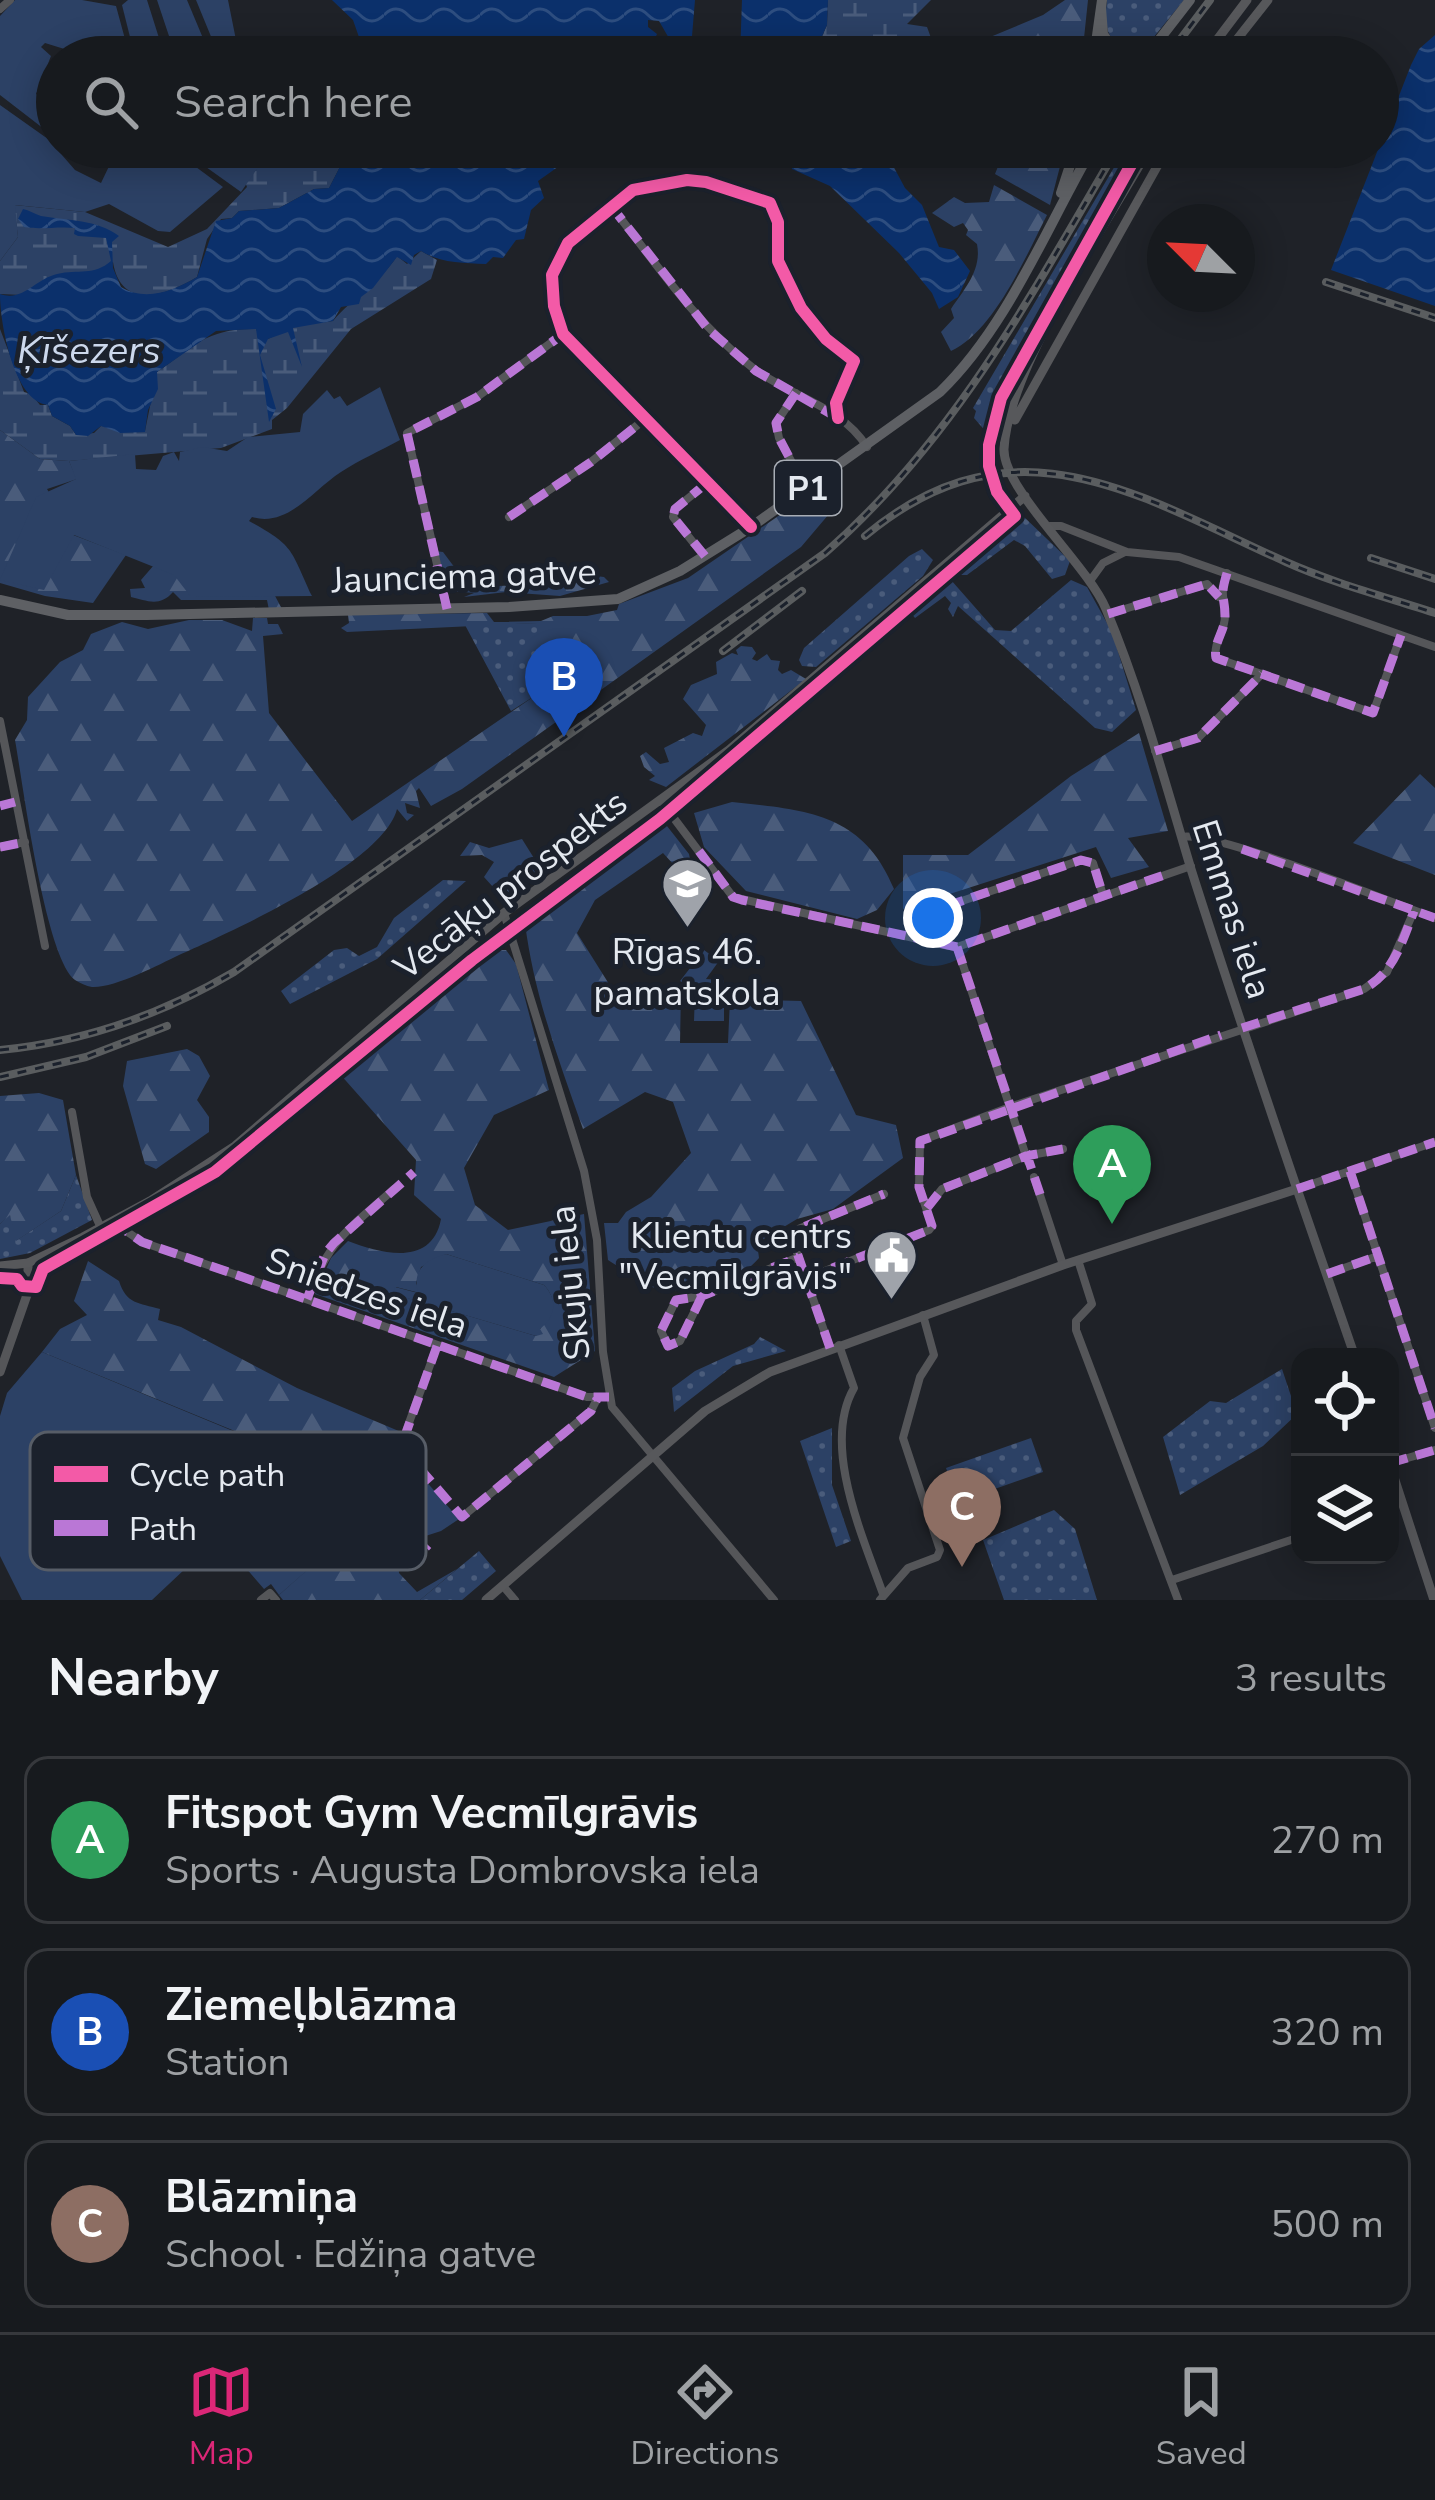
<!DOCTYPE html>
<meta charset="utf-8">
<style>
body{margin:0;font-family:"Nunito Sans",sans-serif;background:#202327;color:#f1f3f6}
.controls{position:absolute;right:36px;bottom:36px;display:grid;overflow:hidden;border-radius:24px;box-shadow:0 6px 30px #0003}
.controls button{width:108px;height:108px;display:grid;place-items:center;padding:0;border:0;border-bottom:3px solid #36383c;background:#171a1e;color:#f1f3f6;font:60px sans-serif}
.compass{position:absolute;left:1147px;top:204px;width:108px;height:108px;border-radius:50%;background:#171a1e;box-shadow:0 6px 30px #0003;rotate:294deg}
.you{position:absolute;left:933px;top:918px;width:42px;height:42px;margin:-30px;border:9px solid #fff;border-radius:50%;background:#1a73e8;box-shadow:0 0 0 18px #1a73e833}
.badge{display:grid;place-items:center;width:78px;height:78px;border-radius:50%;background:#db2777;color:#fff;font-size:39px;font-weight:700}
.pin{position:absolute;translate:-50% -99px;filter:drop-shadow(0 3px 6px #0008)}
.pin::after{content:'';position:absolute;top:63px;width:42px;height:36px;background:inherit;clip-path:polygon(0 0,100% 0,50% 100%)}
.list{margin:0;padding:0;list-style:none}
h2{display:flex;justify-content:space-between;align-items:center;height:156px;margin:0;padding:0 48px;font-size:51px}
h2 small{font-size:39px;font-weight:400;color:#9ea1a4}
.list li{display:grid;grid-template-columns:78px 1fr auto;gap:36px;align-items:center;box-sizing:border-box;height:168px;margin:0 24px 24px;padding:0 24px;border:3px solid #36383c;border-radius:24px}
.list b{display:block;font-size:45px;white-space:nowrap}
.list p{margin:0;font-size:39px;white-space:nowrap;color:#9ea1a4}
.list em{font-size:39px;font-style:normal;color:#9ea1a4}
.icon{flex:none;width:66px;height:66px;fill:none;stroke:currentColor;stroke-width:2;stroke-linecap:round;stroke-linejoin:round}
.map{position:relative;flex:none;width:1435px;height:1600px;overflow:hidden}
.search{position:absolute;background:#171a1e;box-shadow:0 6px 30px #0003;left:36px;right:36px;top:36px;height:132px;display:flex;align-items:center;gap:30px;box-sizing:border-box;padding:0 42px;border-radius:66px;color:#9ea1a4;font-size:45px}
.sheet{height:732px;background:#171a1e}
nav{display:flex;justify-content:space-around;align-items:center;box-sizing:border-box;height:168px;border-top:3px solid #36383c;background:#171a1e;font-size:33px;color:#9ea1a4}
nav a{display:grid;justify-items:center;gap:6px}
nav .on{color:#db2777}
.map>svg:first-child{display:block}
</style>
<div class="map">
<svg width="1435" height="1600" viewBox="0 0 1435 1600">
<defs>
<pattern id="grass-dots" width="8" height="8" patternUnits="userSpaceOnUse" patternTransform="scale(3)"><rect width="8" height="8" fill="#2c4165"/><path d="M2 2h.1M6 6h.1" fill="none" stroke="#4a5c7b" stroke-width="1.8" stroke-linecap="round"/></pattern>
<pattern id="forest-firs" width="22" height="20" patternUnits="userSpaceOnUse" patternTransform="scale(3)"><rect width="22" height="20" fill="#2c4165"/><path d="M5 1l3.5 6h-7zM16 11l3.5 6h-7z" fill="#4a5c7b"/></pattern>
<pattern id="wetland-marsh" width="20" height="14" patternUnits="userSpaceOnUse" patternTransform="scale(3)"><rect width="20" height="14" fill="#2c4165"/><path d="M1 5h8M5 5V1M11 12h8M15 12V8" fill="none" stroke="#4a5c7b"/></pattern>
<pattern id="water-waves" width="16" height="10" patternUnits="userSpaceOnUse" patternTransform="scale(3)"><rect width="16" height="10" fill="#0b306b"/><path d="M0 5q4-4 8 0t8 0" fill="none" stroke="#2e4e80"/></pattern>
</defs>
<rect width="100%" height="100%" fill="#1f2228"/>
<path fill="url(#grass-dots)" d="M1107,0h77l-35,43 -16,7c-28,-6 -29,-25 -26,-50z
M1126,147h12l-139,250 -11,37 -14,-16 2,-7 -3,-3z
M1023,516l47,45 -5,14 -13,4 -27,-33 -11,-6 -47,35h-8l-2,-6z
M922,549l11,11 -10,16 -107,91 -14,-1 -3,-6 5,-12 105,-92z
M947,580h4l44,50 16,1 60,-51 16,7 25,45 24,78 -24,22 -17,-4 -137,-122 -5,11 -5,-8 3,-6 -6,-7 -30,22 -5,-6z
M538,623l9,49 5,3 -3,19 -13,1 -25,16 -46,-86z
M443,880l23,1 -89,78 -87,45 -9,-13 53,-41 13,-2 12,8 18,-9 17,-29z
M76,1175l16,45 -62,33 -30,6v-35l10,-10 7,26 44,-29z
M760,1337l26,14 -53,15 -59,46 -2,-24 23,-17 59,-27z
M1282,1369l15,45 -34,32 -83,49 -17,-58 47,-36 16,2z
M832,1428v57l19,56 -15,6 -36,-106z
M1031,1438l12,34 -85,30 -12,-34z
M1054,1510l21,19 22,71h-93l-21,-60z
M479,1551l17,20 -34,29h-42z"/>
<path fill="url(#forest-firs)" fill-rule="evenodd" d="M1065,0h23l-6,57h-140l101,-42z
M998,147h67l-15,58 -55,-31 8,-20z
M994,185l53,30c-21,41 -53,116 -96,136l-10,-19 13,-14 -3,-9c14,-21 31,-39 26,-65l-11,-9 2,-5 -5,-7 -9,4 -22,-14 22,-16 11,6 24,-1z
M0,430l40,29 29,2 8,18 -30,10 26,46 53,20 -33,48 -48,-7 -45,-13z
M803,499l21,7 5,8 -28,33 -339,242 -31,17 -12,-18 -3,3 4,17 -15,-5 2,10 7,2 -7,6 -10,-12c-14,55 -167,123 -218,146 -21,10 -64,33 -87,32 -6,-1 -12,-4 -17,-7 -30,-23 -52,-196 -60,-240l12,-20 1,-23 32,-35 23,-12 8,-16 31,-12 26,7 41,-9h33l30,11 1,-13h14l1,6h10l5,10 -20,2 6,77 83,108 184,-126 12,-1 -5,-9 9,-10 -5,-2 -10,-50 -190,9 -6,-4 8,-5 -1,-8 139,-2 7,9 47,-1 12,-5h34l30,-6 2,-6 69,-26z
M434,551l9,1 12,16h8l6,8 22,-4 4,6 -4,5 -16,-3 -1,7 52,-2 7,3 54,-13 17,2 5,5 -49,14 -54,-4 -42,5 10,-4 -21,-2 -7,-6z
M154,565l120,29 8,15 -13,1 -2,-10h-86l-8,-8c-14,16 -27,8 -42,5l-1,-8 15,-1 -4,-8z
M741,646l11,1 4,6 -4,6 5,2 10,-7 4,6 9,1 -2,9 4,4 9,-4 15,9 -140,108 -17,-7 6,-4 -11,-9 -4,-11 6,-4 14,12 9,-2 -5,-14 29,-15 9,3 4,-11 -23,-26 8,-14 26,-11 -1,-12 16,-9 6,2 -2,-5z
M1139,733l29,98 -40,7 21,29 -38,11 -15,-31 -193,62v-54h65l103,-79z
M1420,774l15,14v87l-82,-32z
M732,802c74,8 131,11 162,87l-17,21 -20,9 -111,-28 -42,-44 -10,-34z
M663,821l26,33 2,10 -17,1 -11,-12 -68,47 -18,33 32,51 31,23 41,-16 -1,52h48l2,-44 71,2 55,114 40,10 7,33 -70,51 -36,10 -40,24 2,15c-20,24 -69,38 -100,31 -16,-3 -36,-20 -51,-29l-4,-37h14l8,-11 25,-15 40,-44 -18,-51 -28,-10 -62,37c-24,-68 -49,-134 -58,-206z
M522,839l20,32 -39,27 -19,-21 10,-15 -12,-7 -22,1 10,-14 19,6z
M491,950h15l10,14 33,126 -55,25 -30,53 11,37 33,25 76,-16 11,137 -41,26 -239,-83 16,-36 17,-17c34,13 84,26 93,-22l-27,-24 2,-35 -77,-87zM446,1254l98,31c18,20 3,31 -8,51l-142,-42 2,-7 24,6 -4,-10 5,-16z
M187,1049l12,7 11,20 -13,24 12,17v15l-53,37 -11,-5 -22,-78 4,-25z
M39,1093l24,7 13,75 -15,36 -45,30 -6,-26 -10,9v-128z
M88,1261l31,20c7,23 20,22 41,28l-2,11 23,7 116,61 104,44 -5,15 63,72 -18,12 -34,11 -6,-12 -12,7 -16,-7 3,14 -6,4 3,5 15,-5 9,5 2,20 18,19 40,-23 -37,31h-137l-4,-5 47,-42 50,-64 -334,-137 18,-23 27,-14 -13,-14z"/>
<path fill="url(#wetland-marsh)" d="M828,0h103l-24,24 20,3 11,30h-111l-7,-16 7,-16z
M238,147h136l-2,6 -28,6 -15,29 -15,1 -35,19 -40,3 -7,7 -11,1 -14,20 -10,38c-31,19 -76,34 -84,-15l-15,9 -53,12 -23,12 -22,-1v-33l18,-24 -4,-32 71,7 83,35 39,-18 40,-42 -2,-5 14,-16z
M421,251l16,9 -6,19 -80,50 -64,79 -15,12v9l-51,19 -152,13 -29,-2 -40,-29v-101l24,63 7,2 9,11h8l4,11 18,10 6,9 18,-2 7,-7 44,5 12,-59c38,-26 50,-44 99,-43l3,7 9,3 28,-14 37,-4c19,-23 47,-38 64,-65l10,8z"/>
<path fill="#2c4165" d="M15,0h67l34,6 12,44 -11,2 -1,5h-23l-12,-10 -7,5 -29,-9 -4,4 10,9 -15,38 21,11v34l-57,-44v-79z
M128,0h19l18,57h-30l-13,-52z
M157,0h30l18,43 7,-4 -16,-39h32l9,45c35,13 81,10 116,-3l4,15h-187l5,-3z
M0,105l48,34 27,31 26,13 11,-23 57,-13 54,40 -53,45 -12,-1 -49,-27 -24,8 -70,-7 3,32 -18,24z
M178,147h60l21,19 -18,26z
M380,387l20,53c-20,11 -41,20 -59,32 -27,17 -53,56 -89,45l-3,4c46,25 41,28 63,75l-121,1 -17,-22 -100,-40 -30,55 -44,-10 36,-83 40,-18 -7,-18 66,-7 1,15 20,1 7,-14 11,-4 5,9 1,-9 22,-5 25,4 21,-14 52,-5 3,-18 24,-24 7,9 6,-3 7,10z
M704,950l15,11 -13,18 18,1v41h-30l1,-30 -15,-10z
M446,1254l98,31c14,15 12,31 -4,44l3,5 -7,2 -143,-42 2,-7 23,6c-6,-23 7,-33 28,-39z
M42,1352l334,138 -49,63 -48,42 -8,-11 -7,5 -45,-52 -67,63h-130l-22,-44v-140l7,-23z"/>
<path fill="url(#water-waves)" d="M332,0h363l-3,36 -14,6 -8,-2 -11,-19 -11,-1v7l9,7 -6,13 13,10h-298l-13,-37z
M742,0h86l-1,25 -7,16 7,16h-87z
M1435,35v271l-104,-36 80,-205 8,-16z
M374,147h212l-48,34 6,17 -13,12 -7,29 -8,1 -13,18 -10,-1 -7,7c-23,-1 -46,-1 -65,-13l-7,4 -3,10 -14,-8 -24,31 -12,9 -2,7 -18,3 -8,14 -40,7 9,39 -14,-35 -20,7 -8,16 16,54 -7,13 -13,-93 -40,2 -59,41 1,17 -10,21 -3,22 -25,1 -19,-7 -13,10 -12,-1 -6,-9 -18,-10 -4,-11c-34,-3 -48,-81 -48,-111 23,8 35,-15 57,-20 21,-5 37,2 54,-13l-5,-23 -28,-2 -4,-2 1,-6c-17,-2 -34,2 -51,-1l-6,-8 5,-10c6,1 12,5 18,7 28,5 55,3 78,20l-7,6 1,26 8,19c25,15 52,4 76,-10l19,-56 16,-3 7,-7 40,-3 35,-19 15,-1 15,-29 28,-6z
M788,147h95l22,41 17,17 17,42 15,3 16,21 -12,26 -19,12 -7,-16 -33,-40 -69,-67 -38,-17z"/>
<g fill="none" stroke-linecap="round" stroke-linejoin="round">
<path stroke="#555659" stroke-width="8" d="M0,9l10,-9
M611,206c44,56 85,118 142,162 36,28 89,38 114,79
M796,393l-20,30 3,15 27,51
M509,517l82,-55 54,-43
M1050,526h11l66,26 52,5 256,90
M751,527l-188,-193 -9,-28 -2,-31 16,-32 65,-53 54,-10 19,2 64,21 8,19v39l23,47 25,31 28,22 -18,42 2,15
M704,556l-31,-39 2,-8 33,-27
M1227,573c-8,26 -2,22 -2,43 0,16 -12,26 -9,42l157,55 28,-78
M1090,581l13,-18 22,-11
M447,608l-40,-175 70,-36 86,-63
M1108,614l99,-30 12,13
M0,721l45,225
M1155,751l43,-13 64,-64
M661,801l72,96 216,49 8,1 234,-81
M1182,837c32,-7 210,66 253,81
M0,847l25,-5
M504,913l80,258 13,69 6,112 9,55 162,193
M923,941l-5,-21 3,-5 160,-55 12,3 10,32
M957,947l71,215
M72,1112l15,85 14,31
M1350,1171l85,257
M1034,1177l29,88
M1297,1189l138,-47
M927,1208l15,-19 84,-33 37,-7
M113,1222l29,20 445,155h22
M1078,1260l14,44 -16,17v9l102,270
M1327,1274l51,-18
M807,1278l122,-48 3,-4 -13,-39 1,-46 90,-34 354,-118 23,-17 27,-61
M702,1296l-22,45 -12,5 -7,-15 15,-31 26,-4 97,-39
M307,1299c22,-60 41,-69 87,-110
M839,1345l15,43c-33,57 9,149 29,206
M830,1348l-38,-110 4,-8 88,-36
M406,1431l31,-85
M1390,1463l45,-13
M462,1517l129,-106 6,-12
M1172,1580l128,-43
M503,1586l12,14
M261,1600l9,-7 6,7
M880,1600l28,-32 29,-11 3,-7 -37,-112 17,-61 14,-22 -11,-40"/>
<path stroke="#555659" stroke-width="9" d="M1297,1189l58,168
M0,1372l28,-80v-29
M1390,1465l44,135"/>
<path stroke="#57585b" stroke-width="9" d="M1204,57l43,-57
M1223,57l45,-57
M1015,420l153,-273
M0,1266l28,-3 55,-26 67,-36 85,-55 269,-233 225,-163 296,-254
M486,1600l219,-189 65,-39 293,-107 234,-76c-36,-106 -72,-213 -106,-320 -26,-87 -50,-176 -85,-260 -19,-45 -103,-119 -102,-160 4,-82 104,-227 146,-302"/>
<path stroke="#5e6064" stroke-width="10" d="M1101,8l2,26 10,15 25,5 15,-7
M1152,49l38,-49
M1094,57l8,-57
M1061,193l15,-46
M0,600l68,15h79l362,-8 109,-8 62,-28 71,-44 189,-135c68,-66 106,-164 153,-245"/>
<defs>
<path id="rail" d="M1167,57l43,-57
M1326,282l109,36
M865,536c149,-124 272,-41 421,26 47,21 100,35 149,51
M1371,558l64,21
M723,651l79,-60
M0,1050c84,-8 161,-35 234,-78l591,-419c131,-115 206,-258 293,-406
M0,1077l86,-20 81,-31"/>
</defs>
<use href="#rail" stroke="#5a5d5f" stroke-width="8"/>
<use href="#rail" stroke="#1b212c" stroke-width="3" stroke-dasharray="9" stroke-linecap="butt"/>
<path stroke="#ba77d6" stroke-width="9" stroke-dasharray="18 9" stroke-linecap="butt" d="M611,206l97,123 48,42 82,47
M796,393l-20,30 3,15 27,51
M509,517l82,-55 54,-43
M705,556l-32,-39 2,-8 33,-27
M1227,573c-8,26 -2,22 -2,43 0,16 -12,26 -9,42l157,55 28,-78
M447,609l-40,-176 70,-36 86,-63
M1108,614l99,-30 12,13
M1155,751l43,-13 64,-64
M0,806l15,-4
M0,847l25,-5
M1242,849l193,69
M699,851l34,46 9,3 215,47 207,-72
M923,941l-5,-21 3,-5 160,-55 12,3 10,32
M957,947l86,256
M1242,1028l122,-39c30,-17 38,-47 50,-78
M1350,1171l85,257
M1297,1189l138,-47
M927,1208l15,-19 84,-33 37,-7
M113,1222l29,20 445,155h22
M1327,1274l51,-18
M807,1278l122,-48 3,-4 -13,-39 1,-46 301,-106
M702,1296l-22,45 -12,5 -7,-15 15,-31 26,-4 97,-39
M307,1299l18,-45 9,-11 80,-71
M437,1346l-36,101 61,70 129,-106 6,-12
M830,1348l-38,-110 4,-8 88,-36
M1390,1463l45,-13
M407,1567l21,-22"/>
<defs>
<path id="cycleway" d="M751,527l-188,-193 -9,-28 -2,-31 16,-32 65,-53 54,-10 19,2 64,21 8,19v39l23,47 25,31 28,22 -18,42 2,15
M0,1278l17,1 5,7 14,1 7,-18 172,-97 257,-212 188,-141 355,-303 -18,-24 -8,-26v-21l12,-47 140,-251"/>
</defs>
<use href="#cycleway" stroke="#1b212c" stroke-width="20"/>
<use href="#cycleway" stroke="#f35aa7" stroke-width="12"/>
</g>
<defs>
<symbol id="school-pin" viewBox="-11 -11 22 30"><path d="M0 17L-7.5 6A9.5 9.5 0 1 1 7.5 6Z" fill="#9fa3aa" stroke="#1b212c"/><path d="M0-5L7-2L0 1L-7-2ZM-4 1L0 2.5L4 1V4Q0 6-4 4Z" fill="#fff"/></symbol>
<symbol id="civic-pin" viewBox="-11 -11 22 30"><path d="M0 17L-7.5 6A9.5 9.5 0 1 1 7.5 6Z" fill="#9fa3aa" stroke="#1b212c"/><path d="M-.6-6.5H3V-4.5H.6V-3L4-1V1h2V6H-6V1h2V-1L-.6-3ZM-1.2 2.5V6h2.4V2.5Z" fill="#fff"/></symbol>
</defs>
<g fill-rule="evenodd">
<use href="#school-pin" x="658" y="854" width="59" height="81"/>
<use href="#civic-pin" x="862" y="1226" width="59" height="81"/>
</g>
<g text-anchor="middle" stroke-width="10" stroke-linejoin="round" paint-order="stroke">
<rect fill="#1b212c" stroke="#a8adb5" stroke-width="3" x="775" y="461" width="66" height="54" rx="9"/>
<g font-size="33" font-weight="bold" fill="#e4e9f0">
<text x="808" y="500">P1</text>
</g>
<g font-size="36" fill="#e4e9f0" stroke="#1b212c">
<text transform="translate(464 575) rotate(-2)" y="13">Jaunciema gatve</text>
<text transform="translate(510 884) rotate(-38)" y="13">Vecāķu prospekts</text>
<text transform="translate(1233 909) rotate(72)" y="13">Emmas iela</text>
<text transform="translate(569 1283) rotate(-96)" y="13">Skuju iela</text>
<text transform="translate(367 1292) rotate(19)" y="13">Sniedzes iela</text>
</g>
<g font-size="36" fill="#e4e9f0" stroke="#1b212c">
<text x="687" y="964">Rīgas 46.<tspan x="687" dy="41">pamatskola</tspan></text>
<text x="852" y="1248" text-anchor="end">Klientu centrs<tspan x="852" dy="41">"Vecmīlgrāvis"</tspan></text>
</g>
<g font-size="39" font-style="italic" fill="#ccd8ec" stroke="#1b212c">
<text x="89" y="363">Ķīšezers</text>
</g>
</g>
<rect x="30" y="1432" width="396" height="138" rx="18" fill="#1b212c" stroke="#575d67" stroke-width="3"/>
<rect x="54" y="1466" width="54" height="16" fill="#f35aa7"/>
<rect x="54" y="1520" width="54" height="16" fill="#ba77d6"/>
<g font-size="33" fill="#e4e9f0">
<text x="129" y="1486">Cycle path</text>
<text x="129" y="1540">Path</text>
</g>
</svg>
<div class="controls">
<button><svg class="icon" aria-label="locate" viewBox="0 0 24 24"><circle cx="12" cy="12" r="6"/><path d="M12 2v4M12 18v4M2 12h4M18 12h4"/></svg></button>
<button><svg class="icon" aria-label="layers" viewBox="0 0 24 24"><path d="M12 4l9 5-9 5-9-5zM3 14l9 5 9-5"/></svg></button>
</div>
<svg class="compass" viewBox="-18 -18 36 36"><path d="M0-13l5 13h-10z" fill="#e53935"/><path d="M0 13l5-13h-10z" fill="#9ea1a4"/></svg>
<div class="you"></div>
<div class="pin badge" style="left:1112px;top:1224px;background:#2e9e5b">A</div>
<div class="pin badge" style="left:564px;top:737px;background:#1a4fb4">B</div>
<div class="pin badge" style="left:962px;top:1567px;background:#8d6e63">C</div>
<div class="search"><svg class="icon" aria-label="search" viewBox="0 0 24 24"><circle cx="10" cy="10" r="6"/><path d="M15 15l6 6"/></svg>Search here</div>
</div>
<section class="sheet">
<h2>Nearby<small>3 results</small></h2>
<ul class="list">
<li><span class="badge" style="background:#2e9e5b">A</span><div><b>Fitspot Gym Vecmīlgrāvis</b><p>Sports · Augusta Dombrovska iela</p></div><em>270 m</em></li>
<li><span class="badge" style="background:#1a4fb4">B</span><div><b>Ziemeļblāzma</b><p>Station</p></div><em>320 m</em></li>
<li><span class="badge" style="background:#8d6e63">C</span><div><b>Blāzmiņa</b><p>School · Edžiņa gatve</p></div><em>500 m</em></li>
</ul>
</section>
<nav>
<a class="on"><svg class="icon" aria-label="map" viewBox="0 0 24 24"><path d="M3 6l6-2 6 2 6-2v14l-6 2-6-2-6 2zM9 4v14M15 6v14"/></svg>Map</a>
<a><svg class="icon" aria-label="directions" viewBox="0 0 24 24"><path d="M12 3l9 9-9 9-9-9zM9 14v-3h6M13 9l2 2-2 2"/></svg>Directions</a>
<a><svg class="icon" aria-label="saved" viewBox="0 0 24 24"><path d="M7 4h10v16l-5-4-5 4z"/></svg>Saved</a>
</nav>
